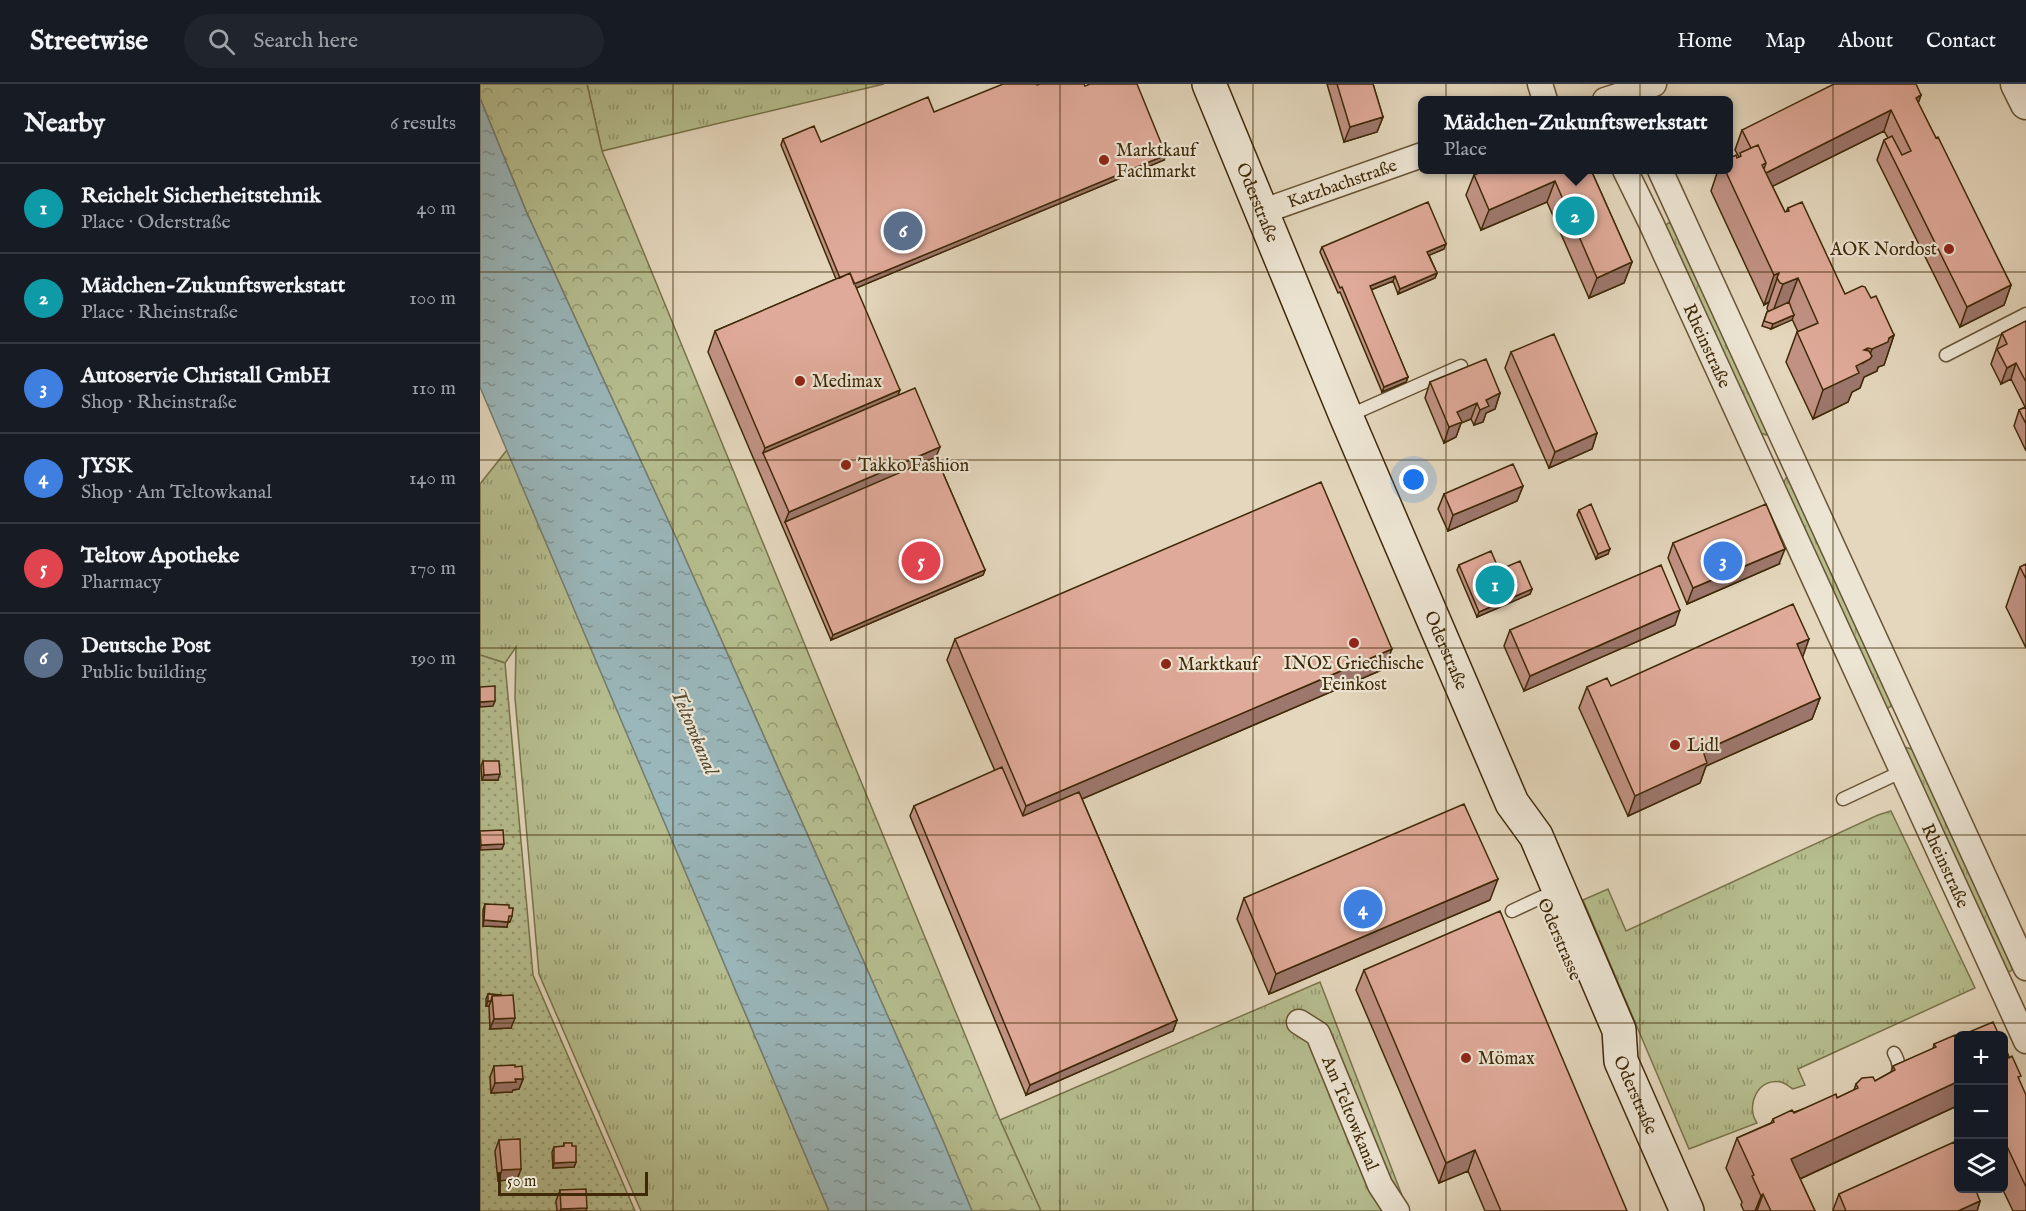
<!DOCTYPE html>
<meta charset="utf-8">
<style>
body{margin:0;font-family:"IM FELL English",serif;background:#20242c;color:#f1f3f6}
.controls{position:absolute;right:18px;bottom:18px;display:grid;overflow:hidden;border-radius:9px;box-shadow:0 6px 24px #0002}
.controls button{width:54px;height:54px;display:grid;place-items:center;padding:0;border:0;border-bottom:2px solid #363941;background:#171b24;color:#f1f3f6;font:30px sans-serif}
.scale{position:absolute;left:18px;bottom:15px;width:150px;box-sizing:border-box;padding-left:6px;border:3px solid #3f2907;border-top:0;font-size:16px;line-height:21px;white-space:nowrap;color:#3f2907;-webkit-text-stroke:4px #ede5d4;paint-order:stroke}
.you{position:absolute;left:934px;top:396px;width:21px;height:21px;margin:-15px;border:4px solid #fff;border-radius:50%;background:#1a73e8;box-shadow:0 0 0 9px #1a73e833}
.badge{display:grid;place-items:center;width:39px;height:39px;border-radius:50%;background:#7c3aed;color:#fff;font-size:20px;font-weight:700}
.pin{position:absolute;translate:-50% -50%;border:3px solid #fff;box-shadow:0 2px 6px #0006}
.popup{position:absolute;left:938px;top:12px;width:315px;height:78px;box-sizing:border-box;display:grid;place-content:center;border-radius:9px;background:#171b24;filter:drop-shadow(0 2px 4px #0005);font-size:20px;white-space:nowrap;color:#9ea1a6}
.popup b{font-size:22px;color:#f1f3f6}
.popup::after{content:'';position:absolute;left:50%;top:100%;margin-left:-12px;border:12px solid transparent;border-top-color:#171b24}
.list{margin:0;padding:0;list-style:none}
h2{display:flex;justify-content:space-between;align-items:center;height:78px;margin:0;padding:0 24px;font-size:26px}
h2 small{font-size:20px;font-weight:400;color:#9ea1a6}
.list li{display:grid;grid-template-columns:39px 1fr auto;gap:18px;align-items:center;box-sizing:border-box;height:90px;padding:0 24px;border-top:2px solid #363941}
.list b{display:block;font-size:22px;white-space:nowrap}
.list p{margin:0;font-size:20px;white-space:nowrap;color:#9ea1a6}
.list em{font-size:20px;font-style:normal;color:#9ea1a6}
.icon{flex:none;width:33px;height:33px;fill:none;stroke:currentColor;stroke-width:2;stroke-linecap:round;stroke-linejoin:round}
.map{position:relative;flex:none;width:1546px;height:1127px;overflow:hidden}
header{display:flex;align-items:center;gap:36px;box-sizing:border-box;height:84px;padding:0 30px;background:#171b24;border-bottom:2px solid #363941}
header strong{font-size:28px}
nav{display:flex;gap:33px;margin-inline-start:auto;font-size:21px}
.search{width:420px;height:54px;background:#20242c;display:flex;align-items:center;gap:15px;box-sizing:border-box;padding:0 21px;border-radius:33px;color:#9ea1a6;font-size:22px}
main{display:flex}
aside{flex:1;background:#171b24}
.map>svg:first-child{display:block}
</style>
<header>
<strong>Streetwise</strong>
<div class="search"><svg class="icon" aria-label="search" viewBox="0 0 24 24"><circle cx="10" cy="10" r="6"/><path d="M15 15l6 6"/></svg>Search here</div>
<nav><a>Home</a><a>Map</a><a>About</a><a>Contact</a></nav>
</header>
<main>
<aside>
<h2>Nearby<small>6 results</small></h2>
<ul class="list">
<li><span class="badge" style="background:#0f9aa8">1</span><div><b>Reichelt Sicherheitstehnik</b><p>Place · Oderstraße</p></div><em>40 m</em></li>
<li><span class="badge" style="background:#0f9aa8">2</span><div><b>Mädchen-Zukunftswerkstatt</b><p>Place · Rheinstraße</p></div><em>100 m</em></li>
<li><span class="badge" style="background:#3f7fe0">3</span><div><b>Autoservie Christall GmbH</b><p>Shop · Rheinstraße</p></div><em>110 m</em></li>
<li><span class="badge" style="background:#3f7fe0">4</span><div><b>JYSK</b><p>Shop · Am Teltowkanal</p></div><em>140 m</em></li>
<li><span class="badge" style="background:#e0444e">5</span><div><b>Teltow Apotheke</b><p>Pharmacy</p></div><em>170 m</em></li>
<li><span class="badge" style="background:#5c6f8a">6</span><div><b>Deutsche Post</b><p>Public building</p></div><em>190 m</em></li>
</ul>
</aside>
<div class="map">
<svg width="1546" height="1127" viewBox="0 0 1546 1127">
<defs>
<pattern id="grass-tufts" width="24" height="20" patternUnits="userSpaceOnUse" patternTransform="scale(1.5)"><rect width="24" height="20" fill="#b6be8f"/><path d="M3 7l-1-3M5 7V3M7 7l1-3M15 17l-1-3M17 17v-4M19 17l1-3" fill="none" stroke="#959a73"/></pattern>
<pattern id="forest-crowns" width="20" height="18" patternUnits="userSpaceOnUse" patternTransform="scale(1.5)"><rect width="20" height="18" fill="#b6be8f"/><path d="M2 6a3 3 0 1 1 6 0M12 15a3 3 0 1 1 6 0" fill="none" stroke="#959a73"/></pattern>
<pattern id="garden-dots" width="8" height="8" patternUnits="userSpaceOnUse" patternTransform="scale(1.5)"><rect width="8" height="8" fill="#b6be8f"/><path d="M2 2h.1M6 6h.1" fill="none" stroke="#959a73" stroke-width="1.8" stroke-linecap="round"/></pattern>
<pattern id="water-ripples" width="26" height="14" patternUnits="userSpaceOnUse" patternTransform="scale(1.5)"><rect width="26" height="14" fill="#9ab7bb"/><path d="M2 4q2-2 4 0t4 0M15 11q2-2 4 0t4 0" fill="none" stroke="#7f9596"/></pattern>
</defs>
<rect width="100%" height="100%" fill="#e4d7bd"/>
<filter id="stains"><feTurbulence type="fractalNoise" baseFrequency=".00333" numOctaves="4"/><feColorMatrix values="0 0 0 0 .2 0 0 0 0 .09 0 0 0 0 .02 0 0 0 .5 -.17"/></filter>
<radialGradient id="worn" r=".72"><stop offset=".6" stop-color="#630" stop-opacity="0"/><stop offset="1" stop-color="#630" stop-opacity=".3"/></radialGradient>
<path fill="url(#grass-tufts)" stroke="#7a744b" stroke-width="1.5" d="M107,0h297l-282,67z
M1188,139l7,1 94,203 -3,8 -8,-3 -96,-202z
M27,366l322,761h-188l-102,-237 -24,-276 1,-51 -11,16 -25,-8v-171z
M1306,394l6,1 99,221v6l-3,2 -5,-1 -100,-223z
M1425,663l9,3 100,216 -3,5 -5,2 -103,-222z
M1411,727l84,177 -177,81 7,16 -12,4c-3,-2 -8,-6 -12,-7 -23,-5 -36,24 -24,41l-68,26 -106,-249 25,-11 18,42 252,-116z
M840,898l88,229h-367l-41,-91z"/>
<path fill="url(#forest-crowns)" stroke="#7a744b" stroke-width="1.5" d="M0,0h107l15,67 398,969 41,91h-69l-29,-70 -265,-599 -152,-331 -46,-113z"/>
<path fill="url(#garden-dots)" stroke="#7a744b" stroke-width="1.5" d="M0,571l25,8 28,312 102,236h-155z"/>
<path fill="url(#water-ripples)" stroke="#767e73" stroke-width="1.5" d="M0,14l46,113 152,331 265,599 29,70h-143l-349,-824z"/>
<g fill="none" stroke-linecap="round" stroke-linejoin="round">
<defs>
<path id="service" d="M1466,271l80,-41
M868,332l113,-50
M1363,715l60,-28
M1032,827l30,-14
M1414,969c5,8 7,19 2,27"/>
<g id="minor">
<path d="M1060,0l5,16"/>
<path d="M1125,16l49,-16"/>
<path id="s1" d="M1145,86l26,53 375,818"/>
<path d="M1180,86l366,798"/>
<path id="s2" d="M781,128l161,-57"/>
<path id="s3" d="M819,938l19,12 62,151 17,26"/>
</g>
<path id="tertiary" d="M1536,0l10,20"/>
<g id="secondary">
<path id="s4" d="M729,0l137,332 166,387 24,33 83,194 2,31 66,150"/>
</g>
</defs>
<use href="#service" stroke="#685434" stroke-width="15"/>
<use href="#minor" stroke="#685434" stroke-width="27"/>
<use href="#tertiary" stroke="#685434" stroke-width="33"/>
<use href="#secondary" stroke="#3f2907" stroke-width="36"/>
<use href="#service" stroke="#ede5d4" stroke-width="12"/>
<use href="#minor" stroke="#ede5d4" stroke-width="24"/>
<use href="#tertiary" stroke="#ede5d4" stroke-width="30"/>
<use href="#secondary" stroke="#ede5d4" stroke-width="33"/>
</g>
<path fill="#c19284" stroke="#3f2907" stroke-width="1.5" d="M847,0h46l10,33 -6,15 -33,10z
M557,1l48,1 79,74 -308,128 42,107 38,62 49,113 -2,5 -152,65 -123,-288 7,-21 121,-52 -55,-134 2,-6 38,3z
M1441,11l-3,8 93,182 -7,20 -44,22 -83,-167 7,-20 4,-2 -4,-7 -112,55 13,26h1l2,-4 57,86 26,4 23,37 -10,30 -6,2 -1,4 -13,6 -4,11 -8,4 -4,10 -35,17 -27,-57 11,-30h1l-6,-13 -21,10 -9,-3 5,-14 1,-1 -1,-3 2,-6 -5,3 -53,-114 7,-21h10l11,-13 -4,-7 7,-20z
M1111,86l41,92 -8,21 -35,15 -42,-96 -66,28 -15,-35 8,-20z
M842,163l122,2 -15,6 8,18 -2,5 -37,16 -5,-13 -22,9 37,87 -2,5 -24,10 -42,-100 -2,1 -18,-41z
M1546,237v130l-12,-25 5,-16 6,-3 -14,-28 -10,5 -10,-20 11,-31z
M1031,268l86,81 -5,16 -43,19 -44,-100z
M950,298l70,11 -5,16 -9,4 -3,9 -9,3 -3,-6 -10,4 -5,14 -12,6 -19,-45z
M1043,402l-6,15 -69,30 -10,-22 6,-15z
M1099,426l29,44 -12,5 -19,-44z
M1193,459l106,21 -92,40 -19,-46z
M1546,480v84l-20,-41 14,-40z
M979,481l40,5 33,19 -2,5 -53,23 -20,-47z
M1195,541l-151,66 -20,-45 6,-16z
M475,555l429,30 -302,130 95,221 -4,11 -147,64 -116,-279 4,-10 81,-35 -48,-111z
M1322,573l18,41 -8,21 -106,47 -6,17 -72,33 -49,-108 8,-21 24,-1z
M3,677l15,19h-16l-1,-14z
M764,814l246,2 -221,94 -32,-75z
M5,820l24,4 3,8 -2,6 -2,-1 -1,6 -24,-1v-16z
M884,886l263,241h-142l-17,-40 -29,12 -83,-193z
M8,910l13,1 10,33 -21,1 -1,-23h-3v-7z
M1479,953v68l-159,74 15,32h-71l-3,-6 1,-3 -16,-34 11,-30 34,-15 2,-4 64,-21 17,-8 2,-6 19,-3 16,-9 2,-6 40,-17 1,-5z
M1524,961l15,35 7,27v104h-13l-11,-23h2z
M14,982l21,1 8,12 -4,10 -6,1 -1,2 -21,1 -1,-16z
M19,1056l22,29 -4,10 -19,2 -3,-30z
M84,1059l8,3 4,16 -2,5 -21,1 -1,-16 2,-5h9z
M80,1106l26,21h-29l-1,-10z
M1359,1110l141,7 -3,10h-144v-1z"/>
<path fill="#9d776c" stroke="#3f2907" stroke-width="1.5" d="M1441,11l-7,20 2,-17z
M1411,26l-7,21 -127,63 7,-20z
M903,33l-6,15 -33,10 6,-15z
M686,71l-2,5 -322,134 2,-6z
M1075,97l-8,21 -66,28 8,-20z
M966,160l-2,5 -19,8 2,-5z
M1152,178l-8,21 -35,15 8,-20z
M957,189l-2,5 -37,16 2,-5z
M1299,189l-10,29 -5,3 10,-30z
M915,192l-2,5 -25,10 2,-5z
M1318,194l-11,29 -15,7 11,-30z
M1531,201l-7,20 -44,22 7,-20z
M1314,231l-2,5 -21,9 2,-5z
M1414,251l-10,30 -6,2 -1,4 -13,6 -4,11 -8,4 -4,10 -35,17 10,-29 33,-24 8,-16 4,-2 -5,15 5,-3 4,-11z
M1536,279l-5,16 -10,5 6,-16z
M928,293l-2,5 -24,10 2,-5z
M420,306l-8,21 -129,42 2,-5z
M1020,309l-5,16 -9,4 -3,9 -9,3 6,-15 6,-10z
M997,319l-6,16 -10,4 -5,14 -12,6 5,-16 8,-15z
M1117,349l-5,16 -43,19 6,-16z
M460,363l-6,15 -149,60 4,-10z
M1043,402l-6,15 -69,30 5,-16z
M1130,465l-2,5 -12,5 2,-5z
M1305,465l-6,15 -92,40 6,-16z
M505,486l-2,5 -152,65 2,-5z
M1052,505l-2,5 -53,23 2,-5z
M1200,526l-5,15 -151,66 6,-15z
M1329,555l-7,20 -5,-15z
M912,565l-8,20 -365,157 7,-20z
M1340,614l-8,21 -106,47 -6,17 -72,33 7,-20 68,-45z
M15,617l-2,5 -13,1v-5z
M20,690l-2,6h-16l2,-5z
M24,760l-2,5 -22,1 1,-5z
M1018,795l-8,21 -221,94 7,-20z
M4,836l24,2 -1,5 -24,-1z
M8,917h3l-2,5h-3z
M35,934l-4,10 -21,1 4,-10z
M697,936l-4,11 -147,64 4,-10z
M35,995h8l-4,10 -6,1 -1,2 -21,1 4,-10z
M1479,997v24l-179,83 11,-29z
M995,1066l-7,21 -29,12 7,-20z
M96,1078l-2,5 -21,1 1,-5z
M41,1085l-4,10 -19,2 4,-11z
M1283,1110l-6,17h-2l6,-15z
M1500,1117l-3,10h-19z
M107,1124l-1,3h-26l1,-2z"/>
<path fill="#e0aa9a" stroke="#3f2907" stroke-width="1.5" d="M523,0h33l1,1 3,-1h44l1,2 5,-2h47l29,71 -312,129 -4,-11 -10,5 -57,-139 31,-13 7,16 107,-45 6,15z
M857,0h36l10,33 -33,10z
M1354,0h82l5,11 -5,3 20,40 2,-1 73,148 -44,22 -83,-167 8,-4 10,19 9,-4 -20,-41 -125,63 -2,-4 2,-6 -8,-18 -7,3 -9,-18z
M1278,61l8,18 -4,2 23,47 4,-1 -1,-3 14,-6 43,92 17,-8 3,1 6,11 5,-2 18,39 -5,3 -1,4 -16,7 -4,-1 -4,2 5,1 3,5 -2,3 -14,7 3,7 -36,17 -26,-58 21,-9 -20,-45 -15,6 -3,-1 -3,-5 2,-5 -5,2 -49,-105h3v-11l8,-4 1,3 4,-2 -1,-3z
M1006,86h105l41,92 -35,16 -42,-97 -66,29 -15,-35z
M948,118l18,42 -19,8 10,21 -37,16 -5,-13 -25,10 38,91 -24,10 -42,-100 -2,1 -18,-41z
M370,189l50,117 -135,58 -50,-117z
M1309,218l5,13 -21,9 -9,-3 3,-9z
M1546,237v61l-10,-19 -9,5 -10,-19 10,-5 -5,-11z
M1074,250l43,99 -42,19 -44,-100z
M1006,275l14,34 -14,7 3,6 -9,4 -3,-7 -20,9 5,10 -13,5 -19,-45z
M435,304l25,59 -151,65 -26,-59z
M1546,323v17l-7,-14z
M456,373l49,113 -152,65 -48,-113z
M1033,380l10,22 -70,29 -9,-21z
M841,398l71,167 -366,157 -71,-167z
M1111,420l19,45 -12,5 -19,-44z
M1286,420l19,45 -92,39 -20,-45z
M1011,467l8,19 21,-9 12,28 -53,23 -20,-47z
M1546,480v15l-6,-12z
M1181,481l19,45 -150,66 -20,-46z
M1313,520l16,35 -12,5 23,54 -117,53 4,12 -72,33 -48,-109 20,-9 4,8z
M15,602v15l-15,1v-15z
M3,677h16l1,13 -16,1z
M522,683l21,49 56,-24 98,228 -147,65 -116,-279z
M984,720l34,75 -222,95 -32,-76z
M23,746l1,14 -23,1 -1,-14z
M5,820l24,1v3h4l-1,8h-3l-1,6 -24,-2z
M1020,827l127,300h-126l-26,-61 -29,13 -82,-193z
M8,910l13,1v1h-9l-1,5h-3z
M33,911l2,23 -21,1 -2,-23z
M1513,938l6,13h-37z
M1475,951l1,3 3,-1v44l-168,78 24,52h-44l-8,-17 -2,2 -9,-20 2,-1 -17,-37 37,-16 -1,-3 19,-9 2,3 42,-19 1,4 21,-10 -2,-4 6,-6 11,-1 2,4 20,-11 -2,-4 43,-19 -2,-3z
M1524,961l5,13 3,-2 9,20 -3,1 8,18v92l-22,-47z
M35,981v2l7,-1 1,13h-8l1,3 -21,1 -1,-17z
M40,1055l1,30 -19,1 -3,-30z
M1474,1058l5,11v35h16l5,13 -22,10h-112l-7,-17z
M84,1059h8v3h4v16l-22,1v-16l10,-1z
M106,1105l1,19 -26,1 -1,-19z"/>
<path fill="none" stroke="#3f2907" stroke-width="1.5" stroke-opacity="0.55" d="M193,0v1127M386,0v1127M580,0v1127M773,0v1127M966,0v1127M1160,0v1127M1353,0v1127M0,188h1546M0,376h1546M0,564h1546M0,751h1546M0,939h1546"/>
<g fill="#8f2418" stroke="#ede5d4" stroke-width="2">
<circle cx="624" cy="76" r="6"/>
<circle cx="1469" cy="165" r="6"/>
<circle cx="320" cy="297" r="6"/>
<circle cx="366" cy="381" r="6"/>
<circle cx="874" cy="559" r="6"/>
<circle cx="686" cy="580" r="6"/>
<circle cx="1195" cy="661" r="6"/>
<circle cx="986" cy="974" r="6"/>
</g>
<g text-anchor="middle" stroke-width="4.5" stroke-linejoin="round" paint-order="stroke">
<g font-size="18" fill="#3f2907" stroke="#ede5d4" text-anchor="start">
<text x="636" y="72">Marktkauf<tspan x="636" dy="21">Fachmarkt</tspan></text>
<text x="1457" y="171" text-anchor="end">AOK Nordost</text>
<text x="332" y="303">Medimax</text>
<text x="378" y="387">Takko Fashion</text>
<text x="874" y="585" text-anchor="middle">INOΣ Griechische<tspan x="874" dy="21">Feinkost</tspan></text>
<text x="698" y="586">Marktkauf</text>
<text x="1207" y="667">Lidl</text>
<text x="998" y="980">Mömax</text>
</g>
<g font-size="18" fill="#3f2907" stroke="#ede5d4">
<text dy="6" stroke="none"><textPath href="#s2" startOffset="86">Katzbachstraße</textPath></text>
<text dy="6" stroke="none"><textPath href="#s4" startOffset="128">Oderstraße</textPath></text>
<text dy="6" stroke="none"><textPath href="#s1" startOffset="194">Rheinstraße</textPath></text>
<text dy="6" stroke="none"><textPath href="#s4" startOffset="614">Oderstraße</textPath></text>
<text dy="6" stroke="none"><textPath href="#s1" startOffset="766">Rheinstraße</textPath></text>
<text transform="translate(1080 855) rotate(67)" y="6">Oderstrasse</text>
<text dy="6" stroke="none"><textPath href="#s4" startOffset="1100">Oderstraße</textPath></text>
<text dy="6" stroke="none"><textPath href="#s3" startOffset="108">Am Teltowkanal</textPath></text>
</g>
<g font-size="20" font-style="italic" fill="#564c34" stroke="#ede5d4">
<text transform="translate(215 647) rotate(67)" y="7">Teltowkanal</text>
</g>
</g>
<rect width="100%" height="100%" filter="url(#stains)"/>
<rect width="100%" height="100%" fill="url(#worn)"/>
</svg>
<div class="controls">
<button>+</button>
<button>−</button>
<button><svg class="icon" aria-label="layers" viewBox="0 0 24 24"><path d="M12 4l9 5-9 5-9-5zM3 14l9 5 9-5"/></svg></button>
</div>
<div class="scale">50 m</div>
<div class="you"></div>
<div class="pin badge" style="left:1015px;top:501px;background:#0f9aa8">1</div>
<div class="pin badge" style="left:1095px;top:132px;background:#0f9aa8">2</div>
<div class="popup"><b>Mädchen-Zukunftswerkstatt</b>Place</div>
<div class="pin badge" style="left:1243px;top:477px;background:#3f7fe0">3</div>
<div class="pin badge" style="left:883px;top:825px;background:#3f7fe0">4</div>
<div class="pin badge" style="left:441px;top:477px;background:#e0444e">5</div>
<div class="pin badge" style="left:423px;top:147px;background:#5c6f8a">6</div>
</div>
</main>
